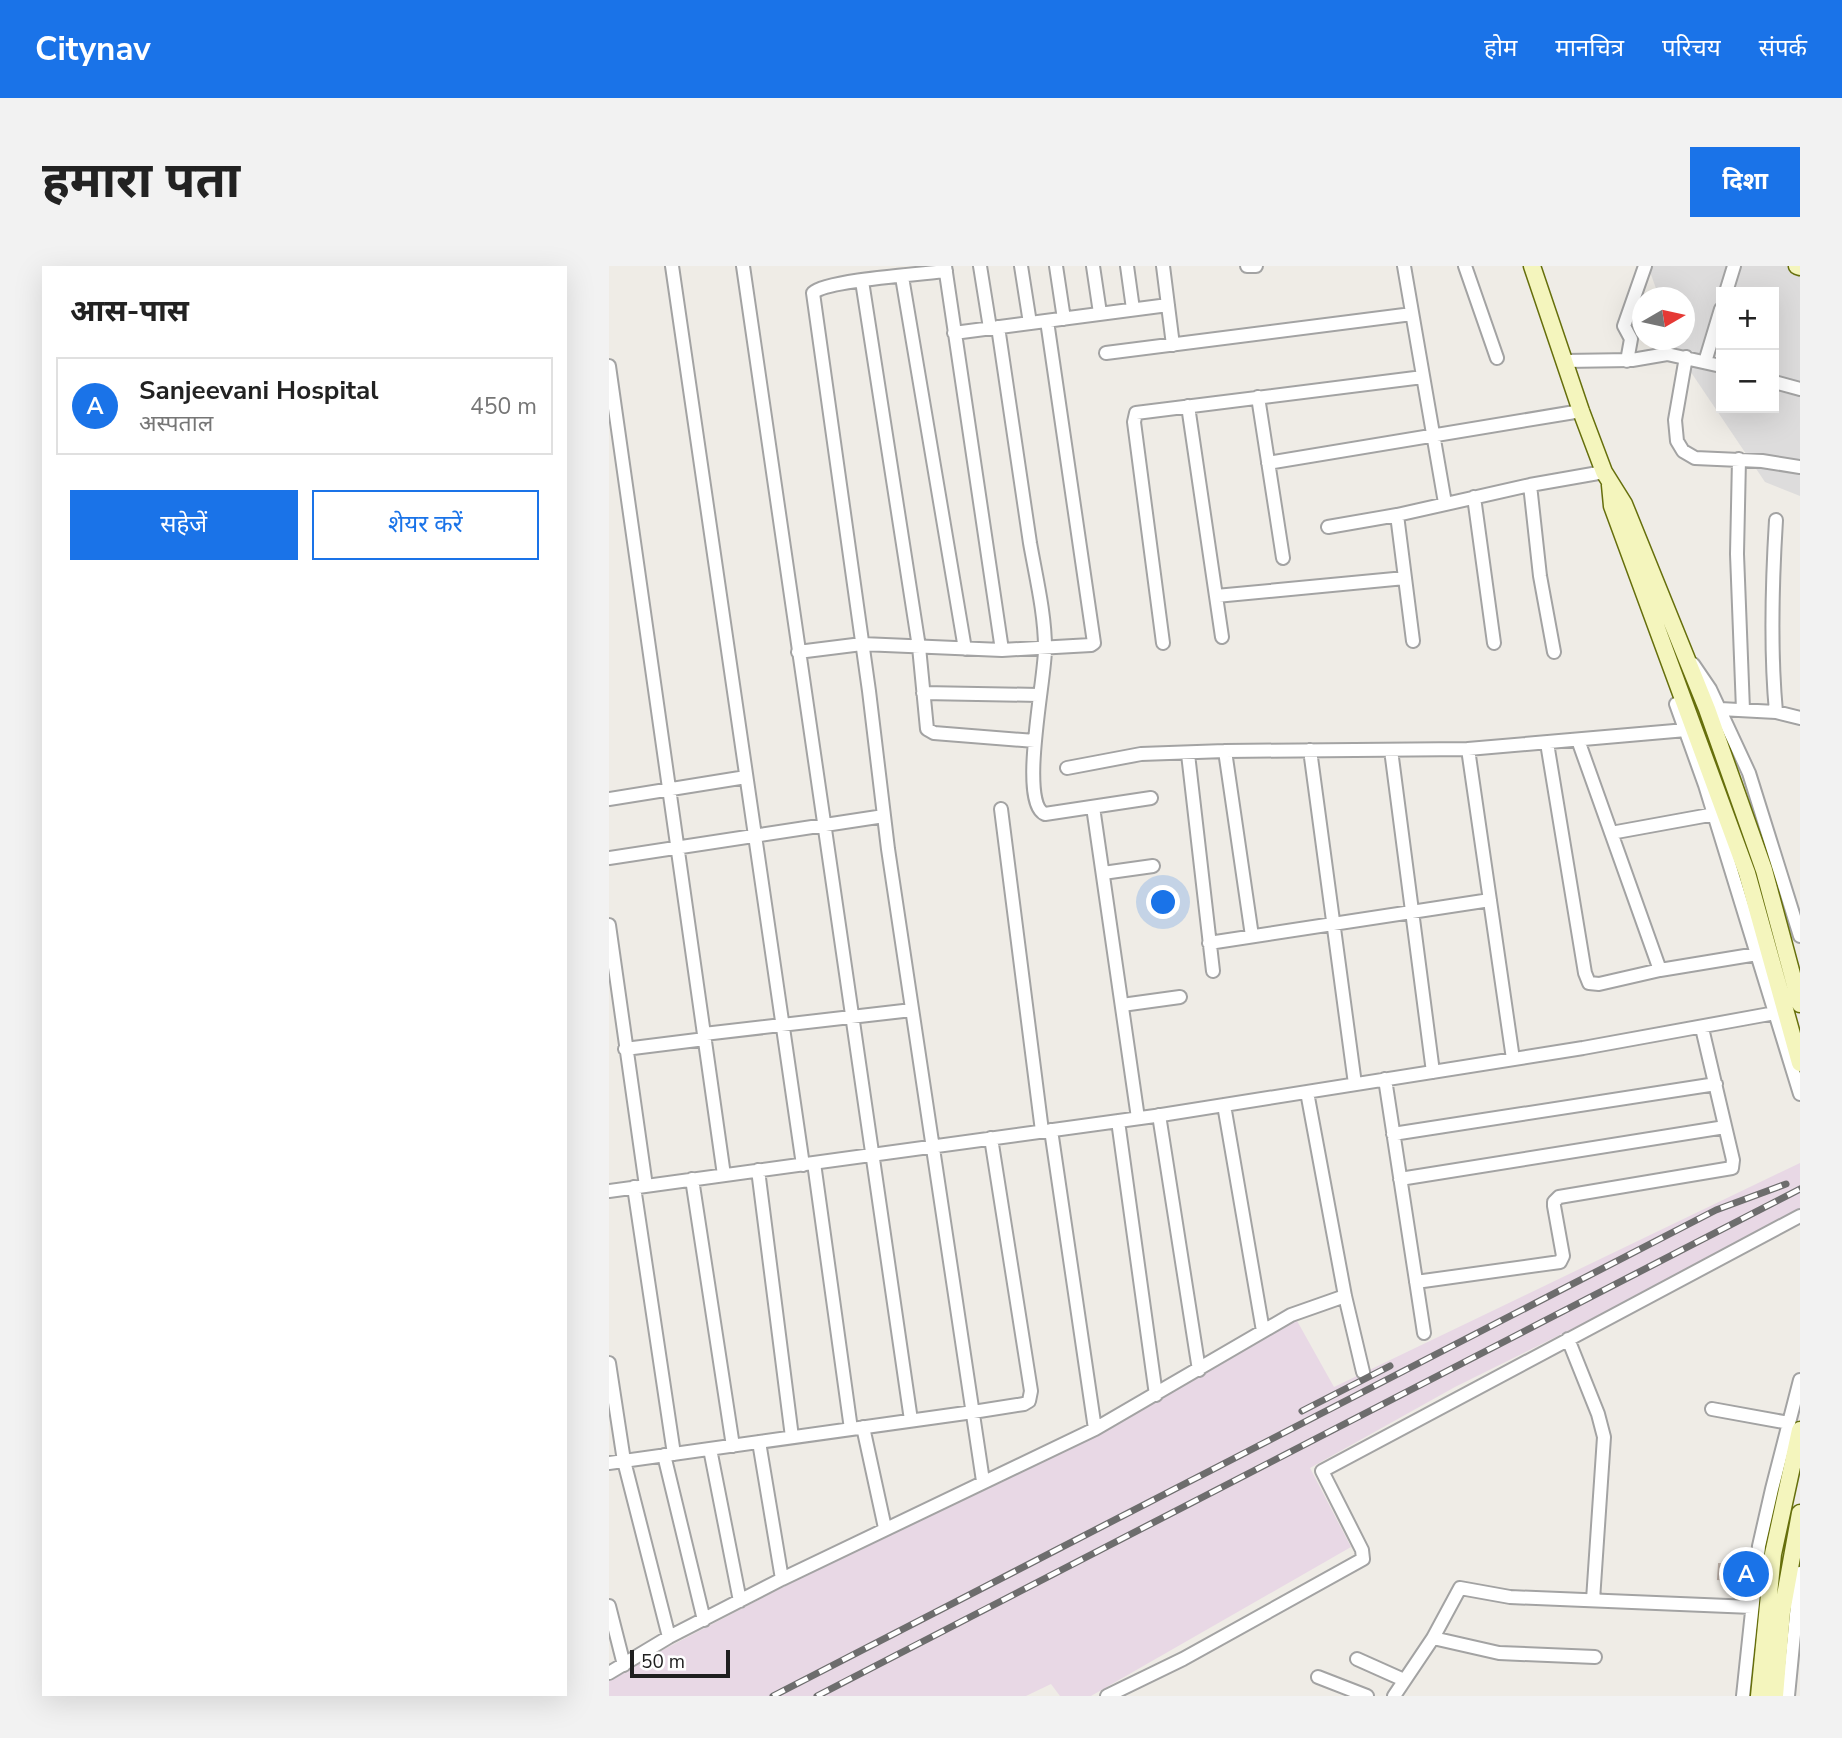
<!DOCTYPE html>
<html lang="hi">
<meta charset="utf-8">
<style>
body{margin:0;font-family:"Nunito Sans","Noto Sans Devanagari",sans-serif;background:#f2f2f2;color:#222}
.controls{position:absolute;right:21px;top:21px;display:grid;overflow:hidden;border-radius:0px;box-shadow:0 7px 28px #0002}
.controls button{width:63px;height:63px;display:grid;place-items:center;padding:0;border:0;border-bottom:2px solid #e0e0e0;background:#fff;color:#222;font:35px sans-serif}
.compass{position:absolute;left:1023px;top:21px;width:63px;height:63px;border-radius:50%;background:#fff;box-shadow:0 7px 28px #0002;rotate:81deg}
.scale{position:absolute;left:21px;bottom:18px;width:100px;box-sizing:border-box;padding-left:7px;border:4px solid #1f1f1f;border-top:0;font-size:19px;line-height:24px;white-space:nowrap;color:#1f1f1f;-webkit-text-stroke:5px #fff;paint-order:stroke}
.you{position:absolute;left:555px;top:637px;width:24px;height:24px;margin:-18px;border:5px solid #fff;border-radius:50%;background:#1a73e8;box-shadow:0 0 0 10px #1a73e833}
.badge{display:grid;place-items:center;width:46px;height:46px;border-radius:50%;background:#1a73e8;color:#fff;font-size:23px;font-weight:700}
.pin{position:absolute;translate:-50% -50%;border:4px solid #fff;box-shadow:0 2px 7px #0006}
.list{margin:0;padding:0;list-style:none}
h2{display:flex;justify-content:space-between;align-items:center;height:91px;margin:0;padding:0 28px;font-size:30px}
h2 small{font-size:23px;font-weight:400;color:#767676}
.list li{display:grid;grid-template-columns:46px 1fr auto;gap:21px;align-items:center;box-sizing:border-box;height:98px;margin:0 14px 14px;padding:0 14px;border:2px solid #e0e0e0;border-radius:0px}
.list b{display:block;font-size:26px;white-space:nowrap}
.list p{margin:0;font-size:23px;white-space:nowrap;color:#767676}
.list em{font-size:23px;font-style:normal;color:#767676}
.actions{display:flex;gap:14px;padding:21px 28px}
.actions a{flex:1;padding:16px 0;border:2px solid #1a73e8;border-radius:0px;text-align:center;font-size:24px;color:#1a73e8}
.actions .main{background:#1a73e8;color:#fff}
.map{position:relative;flex:none;width:1191px;height:1430px;overflow:hidden;border-radius:0px}
header{display:flex;align-items:center;gap:42px;box-sizing:border-box;height:98px;padding:0 35px;background:#1a73e8;color:#fff}
header strong{font-size:33px}
nav{display:flex;gap:38px;margin-inline-start:auto;font-size:24px}
.intro{display:flex;align-items:center;justify-content:space-between;box-sizing:border-box;height:168px;padding:0 42px}
h1{margin:0;font-size:49px}
.button{padding:18px 32px;border-radius:0px;background:#1a73e8;color:#fff;font-size:24px;font-weight:700}
main{display:flex;gap:42px;padding:0 42px}
aside{flex:1;background:#fff;border-radius:0px;box-shadow:0 7px 28px #0002}
.map>svg:first-child{display:block}
</style>
<header>
<strong>Citynav</strong>
<nav><a>होम</a><a>मानचित्र</a><a>परिचय</a><a>संपर्क</a></nav>
</header>
<div class="intro"><h1>हमारा पता</h1><a class="button">दिशा</a></div>
<main>
<aside>
<h2>आस-पास<small></small></h2>
<ul class="list">
<li><span class="badge">A</span><div><b>Sanjeevani Hospital</b><p>अस्पताल</p></div><em>450 m</em></li>
</ul>
<div class="actions"><a class="main">सहेजें</a><a>शेयर करें</a></div>
</aside>
<div class="map">
<svg width="1191" height="1430" viewBox="0 0 1191 1430">
<defs>
<pattern id="building-back-hatch" width="6" height="6" patternUnits="userSpaceOnUse" patternTransform="scale(1.75)"><rect width="6" height="6" fill="#bfb8b2"/><path d="M-1 5l2 2M0 0l6 6M5-1l2 2" fill="none" stroke="#a49e99"/></pattern>
</defs>
<rect width="100%" height="100%" fill="#efece6"/>
<path fill="#dddcdc" fill-rule="evenodd" d="M1039,0h152v230l-35,-14 -87,-129 -5,-13h12v-42l-26,-1zM1112,26h53v116h-53z"/>
<path fill="#e8d8e5" d="M1191,897v53l-345,171 -145,81 41,79 -260,149h-31l-9,-12 -25,12h-417v-18l687,-359 38,68z"/>
<path fill="url(#building-back-hatch)" stroke="#c0b2a9" stroke-width="2" d="M1110,1298l29,2 -1,15 -29,-2z"/>
<g fill="none" stroke-linecap="round" stroke-linejoin="round">
<defs>
<path id="street" d="M63,0l131,899
M134,0l168,1154
M336,0l57,384
M371,0l10,62
M412,0l9,57
M447,0l8,53
M484,0l7,47
M518,0l6,43
M554,0l10,79
M638,0h9
M795,0l41,237
M856,0l32,92
M337,5c-24,3 -120,9 -133,22l56,398 19,158 95,632
M293,11l63,372
M253,15l57,366 8,82 7,4 101,8
M1117,26l8,-26
M389,61c11,72 21,144 32,216 6,34 15,71 15,105 1,27 -27,155 0,166l106,-16
M345,67l214,-28
M497,87l306,-39
M1077,91l-11,63 2,21 6,10 12,7 67,3 38,6
M955,95l68,-1 35,-6 54,12
M1018,95l4,-22 -7,-13 21,-60
M1096,96l16,-53
M0,100l115,809
M1165,116l26,7
M649,131l25,161
M579,140l34,231
M1130,193l-2,95 6,156
M659,197l313,-52
M921,219l10,91 14,76
M865,231l20,146
M1167,254c-4,65 -6,128 0,192
M719,261l69,-12
M607,330l189,-18
M804,375l-16,-126 133,-30 74,-13
M554,377l-29,-221 2,-9 287,-36
M189,386l64,-8 140,6 89,-5 3,-2 -47,-322
M1084,398l17,25 39,84 51,163
M314,427l116,2
M1067,438l29,81 95,309
M1111,443l56,3 24,6
M969,474l82,230
M938,477l38,230 4,10 10,1 61,-14 97,-16
M859,483l45,310
M701,484l45,334
M782,484l42,322
M616,485l27,185
M579,488l25,217
M458,502l74,-14 84,-3 243,-2 218,-19
M0,533l137,-22
M484,541l45,311
M392,543l41,322
M1002,567l104,-19
M0,592l275,-42
M494,607l50,-7
M0,659l37,261
M600,677l281,-43
M513,739l58,-8
M95,768l208,-24
M16,783l80,-10
M776,813l39,254
M698,826l38,204 18,76
M615,839l39,226
M550,849l40,255
M509,855l38,274
M442,864l44,299
M784,868l323,-50
M205,897l37,266
M149,904l34,267
M83,913l41,267
M791,913l325,-52
M25,921l40,267
M0,925l546,-75 428,-68 192,-35
M807,1016l144,-20 3,-6 -9,-50v-4l5,-5 173,-29 1,-8 -31,-132
M959,1073l30,75 6,23 -11,163
M0,1097l15,98 45,176
M1103,1143l77,14
M254,1161l22,101
M150,1176l23,137
M101,1183l30,152
M55,1189l40,165
M0,1197l364,-51 51,-8 5,-3 2,-10 -40,-253
M0,1340l15,59
M824,1372l66,15 96,4
M748,1393l47,21
M0,1407l60,-36 113,-58 313,-150 196,-114 54,-19
M709,1411l49,19
M498,1430l76,-37 180,-100 -1,-9 -40,-79 478,-255
M785,1430l39,-58 27,-50 50,9 242,10
M1134,1430l16,-150 13,-57 28,-109
M1179,1430l12,-123"/>
<path id="secondary" d="M923,0l49,145 23,61 20,32 83,205 57,161 36,134
M1188,0l3,1
M1001,219l2,21 135,367 53,190
M1150,1430l14,-142 27,-124
M1166,1430l7,-84 18,-99"/>
</defs>
<use href="#street" stroke="#a3a3a3" stroke-width="16"/>
<use href="#secondary" stroke="#666f0c" stroke-width="19"/>
<use href="#street" stroke="#fff" stroke-width="12"/>
<use href="#secondary" stroke="#f4f5bd" stroke-width="16"/>
<defs>
<path id="rail" d="M693,1145l88,-45
M164,1430l943,-486 70,-26
M208,1430l983,-507"/>
</defs>
<use href="#rail" stroke="#6d6d6d" stroke-width="7"/>
<use href="#rail" stroke="#fff" stroke-width="4.5" stroke-dasharray="13" stroke-linecap="butt"/>
</g>
</svg>
<div class="controls">
<button>+</button>
<button>−</button>
</div>
<svg class="compass" viewBox="-18 -18 36 36"><path d="M0-13l5 13h-10z" fill="#e53935"/><path d="M0 13l5-13h-10z" fill="#767676"/></svg>
<div class="scale">50 m</div>
<div class="you"></div>
<div class="pin badge" style="left:1137px;top:1308px">A</div>
</div>
</main>
